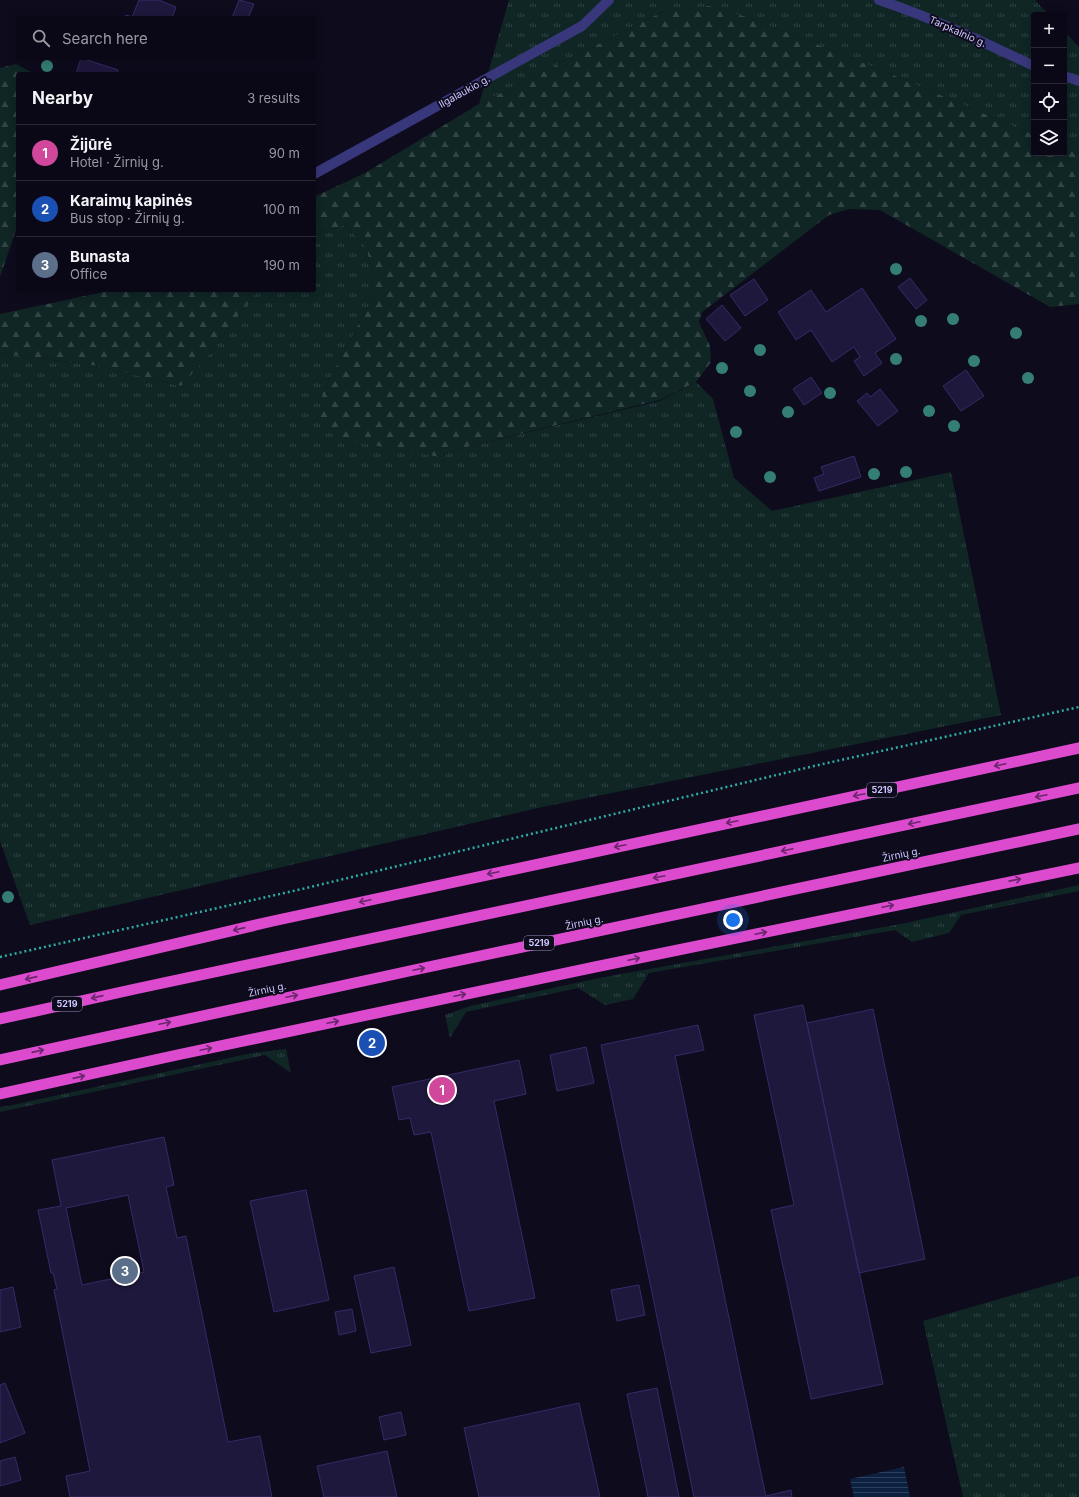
<!DOCTYPE html>
<meta charset="utf-8">
<style>
body{margin:0;font-family:Inter,sans-serif;background:#181623;color:#f1f3f6}
.controls{position:absolute;right:12px;top:12px;display:grid;overflow:hidden;border-radius:4px;box-shadow:0 2px 10px #0003}
.controls button{width:36px;height:36px;display:grid;place-items:center;padding:0;border:0;border-bottom:1px solid #2a2935;background:#0a0816;color:#f1f3f6;font:20px sans-serif}
.you{position:absolute;left:733px;top:920px;width:14px;height:14px;margin:-10px;border:3px solid #fff;border-radius:50%;background:#1a73e8;box-shadow:0 0 0 6px #1a73e833}
.badge{display:grid;place-items:center;width:26px;height:26px;border-radius:50%;background:#1a73e8;color:#fff;font-size:13px;font-weight:700}
.pin{position:absolute;translate:-50% -50%;border:2px solid #fff;box-shadow:0 1px 4px #0006}
.list{margin:0;padding:0;list-style:none}
h2{display:flex;justify-content:space-between;align-items:center;height:52px;margin:0;padding:0 16px;font-size:17px}
h2 small{font-size:13px;font-weight:400;color:#999aa1}
.list li{display:grid;grid-template-columns:26px 1fr auto;gap:12px;align-items:center;box-sizing:border-box;height:56px;padding:0 16px;border-top:1px solid #2a2935}
.list b{display:block;font-size:15px;white-space:nowrap}
.list p{margin:0;font-size:13px;white-space:nowrap;color:#999aa1}
.list em{font-size:13px;font-style:normal;color:#999aa1}
.icon{flex:none;width:22px;height:22px;fill:none;stroke:currentColor;stroke-width:2;stroke-linecap:round;stroke-linejoin:round}
.map{position:relative;flex:none;width:1079px;height:1497px;overflow:hidden}
.search{position:absolute;background:#0a0816;box-shadow:0 2px 10px #0003;left:16px;top:16px;width:300px;height:44px;display:flex;align-items:center;gap:10px;box-sizing:border-box;padding:0 14px;border-radius:4px;color:#999aa1;font-size:15px}
.panel{position:absolute;background:#0a0816;box-shadow:0 2px 10px #0003;left:16px;top:72px;width:300px;height:220px;border-radius:4px}
.map>svg:first-child{display:block}
</style>
<div class="map">
<svg width="1079" height="1497" viewBox="0 0 1079 1497">
<defs>
<pattern id="grass-tufts" width="24" height="20" patternUnits="userSpaceOnUse"><rect width="24" height="20" fill="#0f2625"/><path d="M3 7l-1-3M5 7V3M7 7l1-3M15 17l-1-3M17 17v-4M19 17l1-3" fill="none" stroke="#314446"/></pattern>
<pattern id="forest-firs" width="22" height="20" patternUnits="userSpaceOnUse"><rect width="22" height="20" fill="#0f2625"/><path d="M5 1l3.5 6h-7zM16 11l3.5 6h-7z" fill="#314446"/></pattern>
<pattern id="water-rules" width="6" height="5" patternUnits="userSpaceOnUse"><rect width="6" height="5" fill="#0c2140"/><path d="M0 2.5h6" fill="none" stroke="#2e405d"/></pattern>
</defs>
<rect width="100%" height="100%" fill="#0e0b1d"/>
<path fill="url(#grass-tufts)" d="M509,0h526l14,15h-15v120l-143,-61 -141,-56 -84,-8 -187,94z
M1064,31l15,16v108l-15,-7z
M345,225l22,23 7,47 -51,97 117,65 18,-8 202,-48 36,-19 17,17 21,79 38,33 179,-39 50,243 -454,91 -517,119 -30,-84v-488l99,13 82,20 25,-28 52,-68h56v-54l5,-4z
M1079,885v6l-118,24 -12,18 -37,9 -17,-12 -246,43 -16,26 -28,6 -27,-17 -112,24 -16,26 -5,-23 25,-9 129,-28 302,-54z
M286,1049l5,24 -26,-18 -265,57v-5l8,-1 244,-53z
M1079,1276v221h-116l-40,-176z"/>
<path fill="url(#forest-firs)" d="M709,6l41,12 141,56 143,61v18h30v-5l15,7v149l-29,3 -170,-97 -31,-1 -20,6 -127,97 -3,10 11,24 1,16 -15,20 -36,18 -202,49 -18,8 -101,-18 -13,-12 -7,-13 4,-22 51,-97 -7,-47 -22,-23 -26,7 -5,4v-39l51,-24 114,-69 187,-94z
M16,64l19,10h-17v150l-18,53v-209z
M113,290h145l-52,68 -25,28 -82,-20 -99,-13v-39z"/>
<path fill="url(#water-rules)" d="M904,1467l6,30h-56l-4,-18z"/>
<path fill="#1f183d" stroke="#362a69" fill-rule="evenodd" d="M139,0h20l17,7 -4,11h-48l2,-3 6,2z
M239,0l15,4 -6,14h-16z
M81,58l37,12 -1,4h-41z
M910,278l17,22 -11,9 -18,-22z
M754,279l14,21 -23,16 -15,-21z
M862,288l34,51 -21,14 7,10 -18,13 -10,-15 6,-4 -6,-10 -22,15 -21,-32 -15,10 -18,-28 33,-22 15,22z
M722,305l19,23 -16,13 -19,-22z
M966,370l18,26 -23,15 -18,-25z
M811,377l11,16 -18,12 -11,-16z
M880,389l18,22 -20,15 -21,-25 10,-8 3,4z
M854,456l7,21 -42,14 -5,-13 10,-4 -3,-7z
M803,1005l80,379 -72,15 -40,-189 23,-5 -40,-190z
M873,1009l52,250 -66,14 -52,-250z
M698,1025l6,25 -29,6 91,441h-72l-93,-452z
M586,1047l8,36 -37,8 -7,-36z
M519,1060l7,34 -32,7 41,197 -66,13 -38,-179 -17,3 -4,-17 -11,2 -7,-33z
M164,1137l10,48 -8,2 11,51 9,-2 42,206 32,-6 12,61h-202l-4,-21 24,-5 -36,-181 3,-1 -4,-16h-2l-13,-63 23,-4 -9,-46zM128,1195l16,77 -62,13 -16,-77z
M306,1190l23,110 -55,12 -24,-111z
M394,1267l17,78 -40,8 -17,-77z
M639,1285l6,30 -28,6 -6,-31z
M13,1287l8,40 -21,5v-42z
M352,1309l4,22 -17,4 -4,-23z
M5,1383l20,50 -25,10v-58z
M657,1388l22,109h-31l-21,-103z
M579,1403l21,94h-121l-15,-69z
M401,1412l5,23 -22,5 -5,-23z
M387,1451l10,46h-73l-7,-31z
M15,1457l6,23 -21,6v-25z
M791,1490l1,7h-26v-1z"/>
<g fill="none" stroke-linecap="round" stroke-linejoin="round">
<path stroke="#2dada3" stroke-width="2.5" stroke-dasharray="2 3" stroke-linecap="butt" d="M0,957l302,-68 512,-123 265,-59"/>
<path stroke="#38377b" stroke-width="10" d="M879,0c54,18 104,42 155,66
M1064,76l15,5
M314,174l268,-148 27,-26"/>
<path stroke="#dc4ace" stroke-width="11" d="M0,985l273,-64 806,-173
M0,1019l135,-30 944,-201
M0,1060l414,-90 665,-141
M0,1094l177,-39 418,-88 484,-99"/>
</g>
<g fill="#357e73">
<circle cx="47" cy="66" r="6"/>
<circle cx="896" cy="269" r="6"/>
<circle cx="953" cy="319" r="6"/>
<circle cx="921" cy="321" r="6"/>
<circle cx="1016" cy="333" r="6"/>
<circle cx="760" cy="350" r="6"/>
<circle cx="896" cy="359" r="6"/>
<circle cx="974" cy="361" r="6"/>
<circle cx="722" cy="368" r="6"/>
<circle cx="1028" cy="378" r="6"/>
<circle cx="750" cy="391" r="6"/>
<circle cx="830" cy="393" r="6"/>
<circle cx="929" cy="411" r="6"/>
<circle cx="788" cy="412" r="6"/>
<circle cx="954" cy="426" r="6"/>
<circle cx="736" cy="432" r="6"/>
<circle cx="906" cy="472" r="6"/>
<circle cx="874" cy="474" r="6"/>
<circle cx="770" cy="477" r="6"/>
<circle cx="8" cy="897" r="6"/>
</g>
<defs><path id="oneway-shaft" d="M-6 0H5M1.5-3L5.5 0L1.5 3" fill="none" stroke-width="1.6" stroke-linecap="round" stroke-linejoin="round"/></defs>
<g stroke="#6b276d">
<use href="#oneway-shaft" transform="translate(1000 765) rotate(168)"/>
<use href="#oneway-shaft" transform="translate(859 795) rotate(168)"/>
<use href="#oneway-shaft" transform="translate(1041 796) rotate(168)"/>
<use href="#oneway-shaft" transform="translate(732 822) rotate(168)"/>
<use href="#oneway-shaft" transform="translate(914 823) rotate(168)"/>
<use href="#oneway-shaft" transform="translate(620 846) rotate(168)"/>
<use href="#oneway-shaft" transform="translate(787 850) rotate(168)"/>
<use href="#oneway-shaft" transform="translate(493 873) rotate(168)"/>
<use href="#oneway-shaft" transform="translate(659 877) rotate(168)"/>
<use href="#oneway-shaft" transform="translate(1015 880) rotate(-11)"/>
<use href="#oneway-shaft" transform="translate(365 901) rotate(168)"/>
<use href="#oneway-shaft" transform="translate(888 906) rotate(-12)"/>
<use href="#oneway-shaft" transform="translate(239 929) rotate(167)"/>
<use href="#oneway-shaft" transform="translate(761 933) rotate(-12)"/>
<use href="#oneway-shaft" transform="translate(634 959) rotate(-12)"/>
<use href="#oneway-shaft" transform="translate(419 969) rotate(-12)"/>
<use href="#oneway-shaft" transform="translate(31 978) rotate(167)"/>
<use href="#oneway-shaft" transform="translate(460 995) rotate(-12)"/>
<use href="#oneway-shaft" transform="translate(292 996) rotate(-12)"/>
<use href="#oneway-shaft" transform="translate(97 997) rotate(167)"/>
<use href="#oneway-shaft" transform="translate(333 1022) rotate(-12)"/>
<use href="#oneway-shaft" transform="translate(165 1023) rotate(-12)"/>
<use href="#oneway-shaft" transform="translate(206 1049) rotate(-12)"/>
<use href="#oneway-shaft" transform="translate(38 1051) rotate(-13)"/>
<use href="#oneway-shaft" transform="translate(79 1077) rotate(-13)"/>
</g>
<g text-anchor="middle" stroke-width="4" stroke-linejoin="round" paint-order="stroke">
<g fill="#0e0b1d" stroke="#948fbb" stroke-width="1">
<rect x="867" y="783" width="30" height="14" rx="3"/>
<rect x="524" y="936" width="30" height="14" rx="3"/>
<rect x="52" y="997" width="30" height="14" rx="3"/>
</g>
<g font-size="9" font-weight="bold" fill="#cdc7ff">
<text x="882" y="793">5219</text>
<text x="539" y="946">5219</text>
<text x="67" y="1007">5219</text>
</g>
<g font-size="10" fill="#cdc7ff" stroke="#0e0b1d">
<text transform="translate(958 31) rotate(24)" y="4">Tarpkalnio g.</text>
<text transform="translate(464 91) rotate(-29)" y="4">Ilgalaukio g.</text>
<text transform="translate(901 854) rotate(-12)" y="4">Žirnių g.</text>
<text transform="translate(584 922) rotate(-12)" y="4">Žirnių g.</text>
<text transform="translate(267 989) rotate(-12)" y="4">Žirnių g.</text>
</g>
</g>
</svg>
<div class="controls">
<button>+</button>
<button>−</button>
<button><svg class="icon" aria-label="locate" viewBox="0 0 24 24"><circle cx="12" cy="12" r="6"/><path d="M12 2v4M12 18v4M2 12h4M18 12h4"/></svg></button>
<button><svg class="icon" aria-label="layers" viewBox="0 0 24 24"><path d="M12 4l9 5-9 5-9-5zM3 14l9 5 9-5"/></svg></button>
</div>
<div class="you"></div>
<div class="pin badge" style="left:442px;top:1090px;background:#d1479c">1</div>
<div class="pin badge" style="left:372px;top:1043px;background:#1a4fb4">2</div>
<div class="pin badge" style="left:125px;top:1271px;background:#5c6f8a">3</div>
<div class="search"><svg class="icon" aria-label="search" viewBox="0 0 24 24"><circle cx="10" cy="10" r="6"/><path d="M15 15l6 6"/></svg>Search here</div>
<section class="panel">
<h2>Nearby<small>3 results</small></h2>
<ul class="list">
<li><span class="badge" style="background:#d1479c">1</span><div><b>Žijūrė</b><p>Hotel · Žirnių g.</p></div><em>90 m</em></li>
<li><span class="badge" style="background:#1a4fb4">2</span><div><b>Karaimų kapinės</b><p>Bus stop · Žirnių g.</p></div><em>100 m</em></li>
<li><span class="badge" style="background:#5c6f8a">3</span><div><b>Bunasta</b><p>Office</p></div><em>190 m</em></li>
</ul>
</section>
</div>
